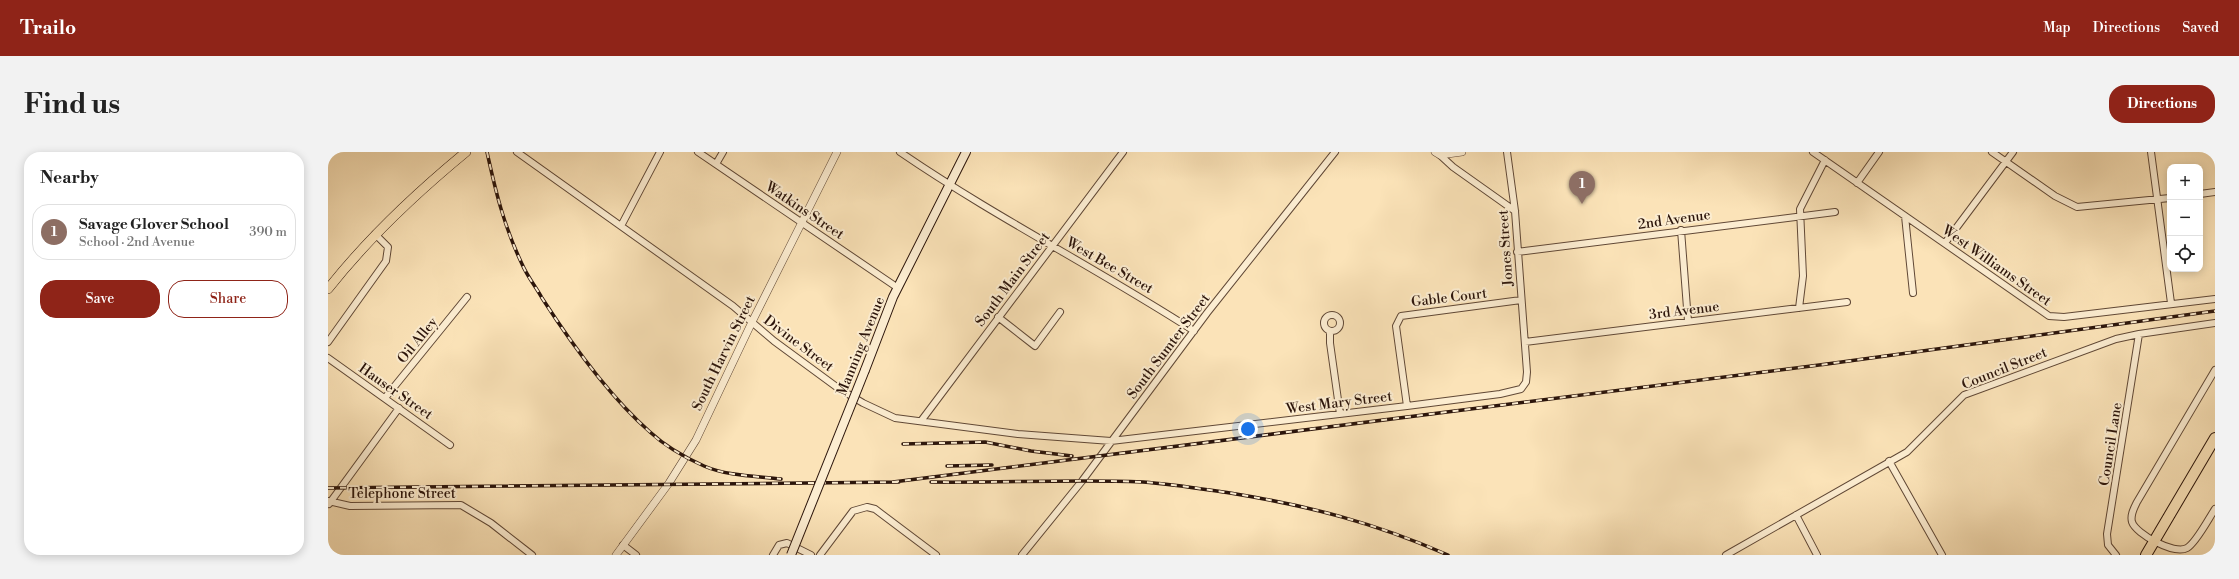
<!DOCTYPE html>
<meta charset="utf-8">
<style>
body{margin:0;font-family:"Libre Bodoni",serif;background:#f2f2f2;color:#222}
.controls{position:absolute;right:12px;top:12px;display:grid;overflow:hidden;border-radius:8px;box-shadow:0 2px 10px #0003}
.controls button{width:36px;height:36px;display:grid;place-items:center;padding:0;border:0;border-bottom:1px solid #e0e0e0;background:#fff;color:#222;font:20px sans-serif}
.you{position:absolute;left:920px;top:277px;width:14px;height:14px;margin:-10px;border:3px solid #fff;border-radius:50%;background:#1a73e8;box-shadow:0 0 0 6px #1a73e833}
.badge{display:grid;place-items:center;width:26px;height:26px;border-radius:50%;background:#8f2418;color:#fff;font-size:13px;font-weight:700}
.pin{position:absolute;translate:-50% -33px;filter:drop-shadow(0 1px 2px #0008)}
.pin::after{content:'';position:absolute;top:21px;width:14px;height:12px;background:inherit;clip-path:polygon(0 0,100% 0,50% 100%)}
.list{margin:0;padding:0;list-style:none}
h2{display:flex;justify-content:space-between;align-items:center;height:52px;margin:0;padding:0 16px;font-size:17px}
h2 small{font-size:13px;font-weight:400;color:#767676}
.list li{display:grid;grid-template-columns:26px 1fr auto;gap:12px;align-items:center;box-sizing:border-box;height:56px;margin:0 8px 8px;padding:0 8px;border:1px solid #e0e0e0;border-radius:16px}
.list b{display:block;font-size:15px;white-space:nowrap}
.list p{margin:0;font-size:13px;white-space:nowrap;color:#767676}
.list em{font-size:13px;font-style:normal;color:#767676}
.actions{display:flex;gap:8px;padding:12px 16px}
.actions a{flex:1;padding:9px 0;border:1px solid #8f2418;border-radius:16px;text-align:center;font-size:14px;color:#8f2418}
.actions .main{background:#8f2418;color:#fff}
.icon{flex:none;width:22px;height:22px;fill:none;stroke:currentColor;stroke-width:2;stroke-linecap:round;stroke-linejoin:round}
.map{position:relative;flex:none;width:1887px;height:403px;overflow:hidden;border-radius:16px}
header{display:flex;align-items:center;gap:24px;box-sizing:border-box;height:56px;padding:0 20px;background:#8f2418;color:#fff}
header strong{font-size:19px}
nav{display:flex;gap:22px;margin-inline-start:auto;font-size:14px}
.intro{display:flex;align-items:center;justify-content:space-between;box-sizing:border-box;height:96px;padding:0 24px}
h1{margin:0;font-size:28px}
.button{padding:10px 18px;border-radius:16px;background:#8f2418;color:#fff;font-size:14px;font-weight:700}
main{display:flex;gap:24px;padding:0 24px}
aside{flex:1;background:#fff;border-radius:16px;box-shadow:0 2px 10px #0003}
.map>svg:first-child{display:block}
</style>
<header>
<strong>Trailo</strong>
<nav><a>Map</a><a>Directions</a><a>Saved</a></nav>
</header>
<div class="intro"><h1>Find us</h1><a class="button">Directions</a></div>
<main>
<aside>
<h2>Nearby<small></small></h2>
<ul class="list">
<li><span class="badge" style="background:#8d6e63">1</span><div><b>Savage Glover School</b><p>School · 2nd Avenue</p></div><em>390 m</em></li>
</ul>
<div class="actions"><a class="main">Save</a><a>Share</a></div>
</aside>
<div class="map">
<svg width="1887" height="403" viewBox="0 0 1887 403">
<rect width="100%" height="100%" fill="#fbe3b8"/>
<filter id="stains"><feTurbulence type="fractalNoise" baseFrequency=".005" numOctaves="4"/><feColorMatrix values="0 0 0 0 .2 0 0 0 0 .09 0 0 0 0 .02 0 0 0 .5 -.17"/></filter>
<radialGradient id="worn" r=".72"><stop offset=".6" stop-color="#630" stop-opacity="0"/><stop offset="1" stop-color="#630" stop-opacity=".3"/></radialGradient>
<g fill="none" stroke-linecap="round" stroke-linejoin="round">
<defs>
<path id="minor" d="M189,0l216,154 41,35 64,47 25,15 32,15 123,16 93,7 296,-35 93,-12 21,-5 5,-7 1,-10 -12,-161 -8,-59
M370,0l200,136
M572,0c95,65 198,117 294,179
M1485,0l236,164 15,1 151,-18
M1664,0l63,44 22,11 93,-9
M1823,0l20,151
M1112,3l13,12 62,44
M388,12l7,-12
M1529,31l22,-31
M1872,42l15,-2
M1577,64l8,77
M293,74l39,-74
M1353,78l7,91
M1617,91l68,-91
M1189,100l318,-40
M1471,156l4,-32 -3,-67 25,-49
M996 171a8 8 0 1 1 16 0a8 8 0 1 1-16 0Z
M670,165l37,29 25,-34
M1002,179v12l10,71
M0,190l58,-81 2,-14 -13,-13
M1197,190l322,-40
M0,206l122,87
M1887,218l-78,132c-3,6 -7,13 -5,20 4,12 42,33 55,26 9,-5 22,-30 28,-39
M57,246l82,-101
M1079,254l-11,-80 5,-10 120,-16
M593,269l202,-269
M1561,309l53,94
M0,349l22,5 111,-1 30,18 41,32
M1,352l70,-96
M1468,363l21,40
M295,393l13,10
M445,403l6,-10 8,-2 24,12
M492,403l33,-44 14,-4 8,2 61,46
M694,403l60,-74 125,-168 128,-161
M1398,403l181,-103 57,-57 152,-56 23,-5 76,-11
M1788,403l-8,-10 -1,-11 32,-200"/>
<path id="tertiary" d="M1107,0l5,3 22,-3
M288,403l53,-72 27,-43 56,-118 85,-170"/>
<path id="secondary" d="M537,218l28,-73 73,-145"/>
<path id="primary" d="M0,137c41,-52 87,-95 138,-137"/>
<path id="trunk" d="M1818,403l69,-117"/>
</defs>
<use href="#minor" stroke="#604836" stroke-width="8"/>
<use href="#tertiary" stroke="#604836" stroke-width="8"/>
<use href="#secondary" stroke="#2c150b" stroke-width="10"/>
<use href="#primary" stroke="#2c150b" stroke-width="10"/>
<use href="#trunk" stroke="#2c150b" stroke-width="12"/>
<use href="#minor" stroke="#fcedd1" stroke-width="6"/>
<use href="#tertiary" stroke="#fcedd1" stroke-width="7"/>
<use href="#secondary" stroke="#fcedd1" stroke-width="8"/>
<use href="#primary" stroke="#fbe3b8" stroke-width="9"/>
<use href="#trunk" stroke="#fbe3b8" stroke-width="10"/>
<defs>
<path id="rail" d="M159,0c9,41 17,74 35,112 5,12 14,23 20,34 29,45 68,99 108,134 15,14 34,25 54,34 23,10 51,10 77,13
M575,292l82,-2 46,9 41,5
M619,314l45,-1
M565,330l934,-118 388,-53
M603,330c71,1 141,-3 212,0 29,2 59,7 87,11 80,13 145,30 218,62
M0,336l571,-6"/>
</defs>
<use href="#rail" stroke="#2c150b" stroke-width="3.5"/>
<use href="#rail" stroke="#fcedd1" stroke-width="2" stroke-dasharray="6" stroke-linecap="butt"/>
<defs>
<path id="secondary-bridge" d="M463,403l74,-185"/>
</defs>
<use href="#secondary-bridge" stroke="#2c150b" stroke-width="10" stroke-linecap="butt"/>
<use href="#secondary-bridge" stroke="#fcedd1" stroke-width="8"/>
</g>
<g text-anchor="middle" stroke-width="4" stroke-linejoin="round" paint-order="stroke">
<g font-size="14" fill="#2c150b" stroke="#fcedd1">
<text transform="translate(477 58) rotate(34)" y="5">Watkins Street</text>
<text transform="translate(1346 67) rotate(-8)" y="5">2nd Avenue</text>
<text transform="translate(1177 96) rotate(-94)" y="5">Jones Street</text>
<text transform="translate(782 113) rotate(30)" y="5">West Bee Street</text>
<text transform="translate(1669 113) rotate(35)" y="5">West Williams Street</text>
<text transform="translate(684 127) rotate(-53)" y="5">South Main Street</text>
<text transform="translate(1121 145) rotate(-7)" y="5">Gable Court</text>
<text transform="translate(1356 158) rotate(-7)" y="5">3rd Avenue</text>
<text transform="translate(89 188) rotate(-51)" y="5">Oil Alley</text>
<text transform="translate(471 191) rotate(37)" y="5">Divine Street</text>
<text transform="translate(532 194) rotate(-68)" y="5">Manning Avenue</text>
<text transform="translate(840 194) rotate(-53)" y="5">South Sumter Street</text>
<text transform="translate(395 201) rotate(-64)" y="5">South Harvin Street</text>
<text transform="translate(1676 216) rotate(-22)" y="5">Council Street</text>
<text transform="translate(68 239) rotate(35)" y="5">Hauser Street</text>
<text transform="translate(1011 250) rotate(-7)" y="5">West Mary Street</text>
<text transform="translate(1782 292) rotate(-81)" y="5">Council Lane</text>
<text x="74" y="346">Telephone Street</text>
</g>
</g>
<rect width="100%" height="100%" filter="url(#stains)"/>
<rect width="100%" height="100%" fill="url(#worn)"/>
</svg>
<div class="controls">
<button>+</button>
<button>−</button>
<button><svg class="icon" aria-label="locate" viewBox="0 0 24 24"><circle cx="12" cy="12" r="6"/><path d="M12 2v4M12 18v4M2 12h4M18 12h4"/></svg></button>
</div>
<div class="you"></div>
<div class="pin badge" style="left:1254px;top:52px;background:#8d6e63">1</div>
</div>
</main>
